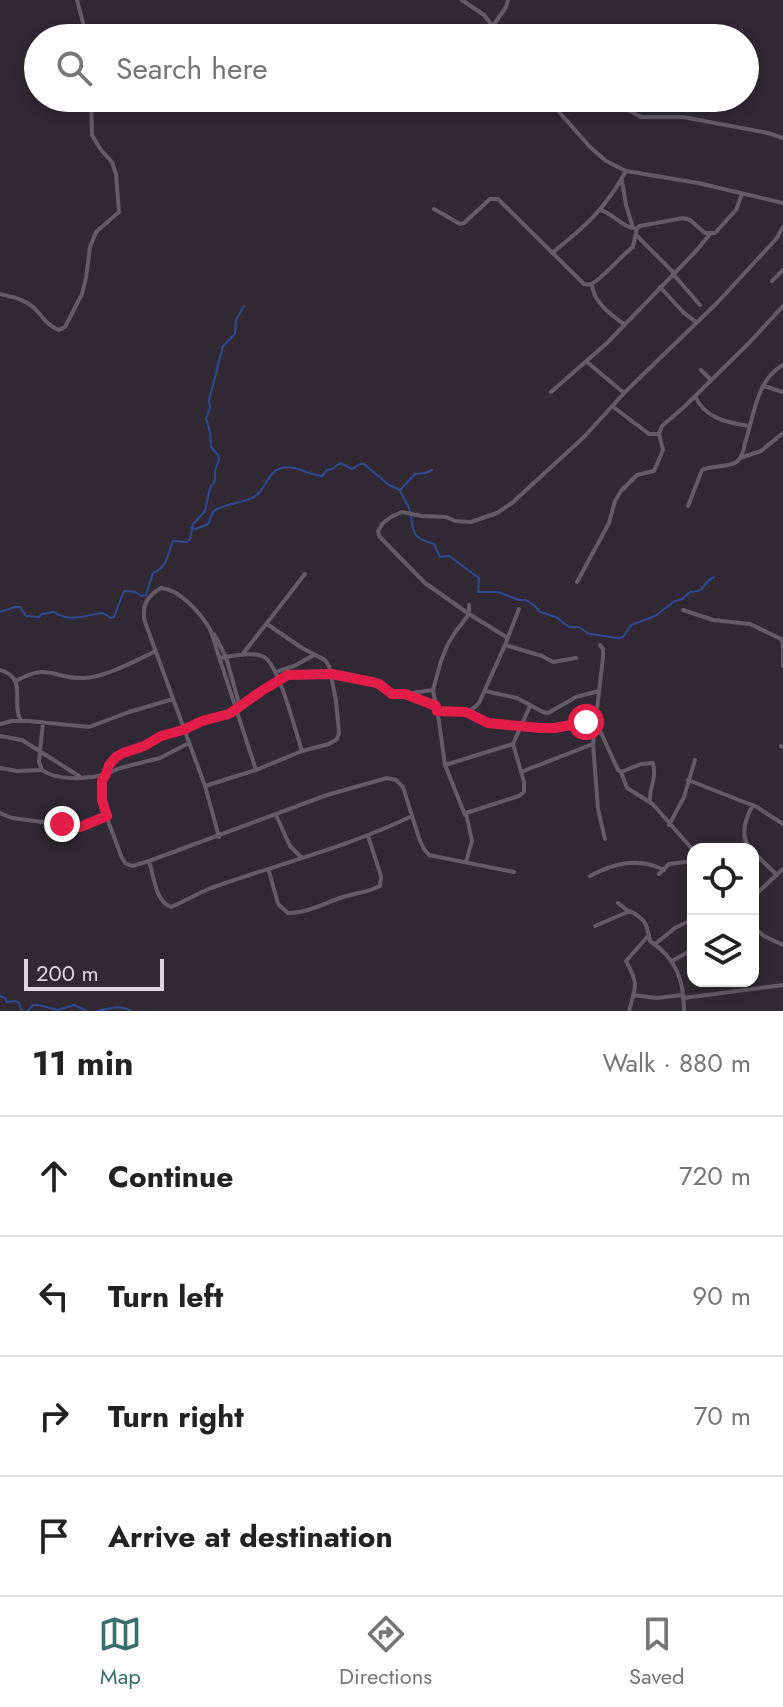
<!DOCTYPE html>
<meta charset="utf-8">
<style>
body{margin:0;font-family:Jost,sans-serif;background:#f6f6f6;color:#222}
.controls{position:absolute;right:24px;bottom:24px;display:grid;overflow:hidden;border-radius:16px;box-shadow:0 4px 12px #0003}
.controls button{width:72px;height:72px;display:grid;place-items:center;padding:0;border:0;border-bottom:2px solid #e0e0e0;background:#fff;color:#222;font:40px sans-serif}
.scale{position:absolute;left:24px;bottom:20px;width:140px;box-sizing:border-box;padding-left:8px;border:4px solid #ddd8df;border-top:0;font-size:22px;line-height:28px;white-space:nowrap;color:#ddd8df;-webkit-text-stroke:6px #302933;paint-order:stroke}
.stop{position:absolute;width:24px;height:24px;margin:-18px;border:6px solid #e11d48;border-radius:50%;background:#fff}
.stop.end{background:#e11d48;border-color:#fff;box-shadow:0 2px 8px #0008}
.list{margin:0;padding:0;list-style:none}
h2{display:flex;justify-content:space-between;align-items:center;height:104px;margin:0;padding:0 32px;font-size:34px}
h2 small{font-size:26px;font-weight:400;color:#767676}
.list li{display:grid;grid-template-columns:52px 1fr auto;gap:24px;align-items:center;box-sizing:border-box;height:120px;padding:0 32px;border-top:2px solid #e0e0e0}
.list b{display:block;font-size:30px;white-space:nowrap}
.list em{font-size:26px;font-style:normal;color:#767676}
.icon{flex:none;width:44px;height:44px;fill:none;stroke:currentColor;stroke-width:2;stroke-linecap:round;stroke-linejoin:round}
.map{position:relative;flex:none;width:783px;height:1011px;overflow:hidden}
.search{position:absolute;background:#fff;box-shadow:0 4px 12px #0003;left:24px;right:24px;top:24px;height:88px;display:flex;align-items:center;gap:20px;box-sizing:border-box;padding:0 28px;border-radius:44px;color:#767676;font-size:30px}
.sheet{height:584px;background:#fff}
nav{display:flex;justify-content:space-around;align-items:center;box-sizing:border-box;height:112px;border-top:2px solid #e0e0e0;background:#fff;font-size:22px;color:#767676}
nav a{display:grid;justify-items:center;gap:4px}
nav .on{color:#386f6c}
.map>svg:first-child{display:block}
</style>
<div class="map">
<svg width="783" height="1011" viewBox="0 0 783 1011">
<rect width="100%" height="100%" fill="#302933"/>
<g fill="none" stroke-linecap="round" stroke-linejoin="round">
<path stroke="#2f4a92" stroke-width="2" d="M401,489l14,-15 11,-1 6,-3
M191,528l5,1 12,-5c2,-4 3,-8 5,-12 5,-7 31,-9 41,-15 11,-7 14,-24 25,-28 15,-6 29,6 43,7l5,-6 5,-1 8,-6 12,6 8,-5h4l25,21 11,5c2,7 7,12 9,18 7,22 -3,28 25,36l6,13 9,-1 30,22 -1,14h20l21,8h7l9,6 5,6 16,5 13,10h10l10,7 30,4 4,-1 8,-12 24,-9 20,-15 7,-2 8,-7c18,-1 10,-8 24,-15
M0,612l15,-5h5l6,9 13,1 3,-3 12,-2c16,11 30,3 49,1l8,5 3,-1 10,-26 11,1 6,4 5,-1 7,-22c15,-6 14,-18 20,-32l14,1 3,-3 3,-15 12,-13 5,-23 5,-7v-10l4,-12 -1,-4 -7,-8 -1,-15 -4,-14 4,-10 -1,-8 14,-54 12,-12 1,-14 8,-14
M0,996l5,2 2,4 9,-1 3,2 3,8
M28,1011l5,-6h6l19,5 16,-5 13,6
M97,1011c10,-2 25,-7 34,0"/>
<path stroke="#645b67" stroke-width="4" d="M77,0l10,38
M462,0l22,15 18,23
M493,26l13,-19 2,-7
M547,98l42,48 17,15 20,10 72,12 85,20
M617,98l13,13 11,6h42l85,16 15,5
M622,181l4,24 7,23
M434,209l26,15 4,-1 26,-24h8l86,85c2,0 4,1 7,0 8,-2 32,-30 42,-37l4,-19 3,-2 43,-8 7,2 15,13h10l21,-23 6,-16
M600,210c12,3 19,14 32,18
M636,235l38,38
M552,253c34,-27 53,-44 74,-82
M673,274l27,31
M772,281l11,-11
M592,284c1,18 18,30 32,40
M660,287l24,26 12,9
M0,294c12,3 24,5 33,13 9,8 14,19 26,23l6,-3 17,-33 4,-16 4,-31 6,-15 23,-20 -3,-38 -4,-12 -11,-12 -9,-15 -1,-37
M587,362l37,31
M701,370l10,10
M764,386l19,6
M551,392l56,-49 89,-92 14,-17
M695,396c10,23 32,26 54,30
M612,406l37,28h10
M740,458l21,-7 22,-18
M688,506l14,-36c10,-5 28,-2 36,-9 4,-5 6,-12 7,-18 9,-27 11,-63 38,-78
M577,582l32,-59 6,-22 6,-10 16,-16 17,-4 9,-21 -4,-16 3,-8 22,-19 65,-64 34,-37
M683,610l30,10 37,4 33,16
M214,634l12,23 14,50
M508,638l-39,-24 -44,-31 -46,-47 -1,-5 5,-8 8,-6 11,-5 20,4 24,1 9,4 16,1 26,-9 15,-10 73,-67 40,-44 92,-89 60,-65 6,-11
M782,639l1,9
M505,645l37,11 11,6 23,-4
M600,645l3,4v8l-10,87 5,65 7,30
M783,650v16
M242,655l63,-81
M220,658c13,-2 32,-7 44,-1 15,8 32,76 38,94
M0,670c29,9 10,31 21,51
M276,672l18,-6 20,-11
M16,681c34,-19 36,-2 67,-3 23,-1 50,-16 71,-26
M485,691l32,7 26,14 5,1 28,-16 23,-6
M408,696l28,10
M437,711c15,1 32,5 42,-8l26,-58 14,-36
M466,712l22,11 52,5h15l27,-5 14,-1 22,48 3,2 20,-8 12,-1c4,18 -4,23 -3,38l43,49
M43,722l-4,40 3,8c15,11 45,9 62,5
M0,724l12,-3h17l60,6 40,-15 44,-13
M0,736l22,4 57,36
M189,743l-29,15 -40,10 -16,7c-10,22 10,58 17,81l4,7 7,3 17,-5 178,-66 60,-17 9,2 7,7 16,51 5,11 5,6 85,17
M781,746l2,1
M445,765l68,-21
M0,768l17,3 24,-1
M107,772l2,-7 7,-8 7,-4 21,-7 17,-10 22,-6 19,-9 27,-7 34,-24 25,-15 44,-1 47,10 13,10h13l28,-4
M521,772l72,-28
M621,772l6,16 24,15
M688,780l69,27 26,17
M205,786l51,-16 46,-19 27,-7 8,-5 2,-6 -3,-33 -7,-34 -4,-6 -23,-12 -35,-24
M0,813l12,5 68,9 27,-11
M276,815l14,31 12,12
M465,815l-20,-50 -6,-43 -6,-32 8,-29 7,-17 6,-10 15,-20v-9
M669,825l15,-28 11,-37
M219,837l-14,-51 -60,-164c-4,-16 2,-26 16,-34 20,2 39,25 49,41l46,141
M750,849c-10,-13 -5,-30 3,-44
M753,852l24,23
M149,861c5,15 6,40 22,46 14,-6 26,-13 40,-19 67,-24 137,-41 201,-72
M466,862l6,-21 -6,-28 53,-17 5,-4v-10l-11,-38 17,-38
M269,871l9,33 10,9c19,0 37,-10 55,-16 13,-4 26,-5 37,-11l1,-10 -13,-40
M659,874l10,-10 24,-3
M590,876c24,-13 48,-19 74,-6
M753,897l30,-28
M618,903l10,8
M595,926l35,-15c16,8 17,14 20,30 26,17 34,39 34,70
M753,927l11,9 19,9
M655,944l20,-16 18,-9
M672,961l21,-12
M633,995l24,3 25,-3
M684,998l99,-13
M629,1011c7,-26 10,-26 -3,-50l23,-26"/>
</g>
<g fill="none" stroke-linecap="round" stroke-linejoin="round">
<path stroke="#e11d48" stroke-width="10" d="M62,824l18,3 27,-11 -5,-16v-19l4,-7 3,-9 7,-8 7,-4 21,-7 17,-10 22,-6 19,-9 27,-7 34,-24 25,-15 44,-1 40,8 7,2 13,10h13l31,12 1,5 29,1 22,11 52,5h15l31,-6"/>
</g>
</svg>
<div class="controls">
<button><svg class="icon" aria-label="locate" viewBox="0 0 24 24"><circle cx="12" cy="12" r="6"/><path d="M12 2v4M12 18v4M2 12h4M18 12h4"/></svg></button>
<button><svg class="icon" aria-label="layers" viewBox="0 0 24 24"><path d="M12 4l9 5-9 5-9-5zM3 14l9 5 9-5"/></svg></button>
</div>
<div class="scale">200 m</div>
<div class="stop" style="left:586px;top:722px"></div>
<div class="stop end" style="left:62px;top:824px"></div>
<div class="search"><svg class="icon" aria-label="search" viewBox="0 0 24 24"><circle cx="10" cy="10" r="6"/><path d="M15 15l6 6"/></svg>Search here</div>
</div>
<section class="sheet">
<h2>11 min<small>Walk · 880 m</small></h2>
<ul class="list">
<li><svg class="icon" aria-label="ahead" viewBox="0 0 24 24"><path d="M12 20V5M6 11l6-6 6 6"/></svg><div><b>Continue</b></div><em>720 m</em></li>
<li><svg class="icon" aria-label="left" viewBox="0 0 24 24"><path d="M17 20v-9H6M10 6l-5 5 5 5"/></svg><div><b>Turn left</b></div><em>90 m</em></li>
<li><svg class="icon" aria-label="right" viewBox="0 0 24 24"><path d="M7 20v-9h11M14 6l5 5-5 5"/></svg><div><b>Turn right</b></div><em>70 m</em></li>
<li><svg class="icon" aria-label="arrive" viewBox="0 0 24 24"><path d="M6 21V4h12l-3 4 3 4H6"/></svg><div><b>Arrive at destination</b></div></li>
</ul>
</section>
<nav>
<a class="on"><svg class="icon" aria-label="map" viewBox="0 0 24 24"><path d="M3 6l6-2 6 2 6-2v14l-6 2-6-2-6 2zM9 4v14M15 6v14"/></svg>Map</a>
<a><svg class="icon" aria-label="directions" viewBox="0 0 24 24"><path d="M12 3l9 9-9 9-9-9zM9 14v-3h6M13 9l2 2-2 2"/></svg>Directions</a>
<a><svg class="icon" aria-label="saved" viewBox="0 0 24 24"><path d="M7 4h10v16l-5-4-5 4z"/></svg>Saved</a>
</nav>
